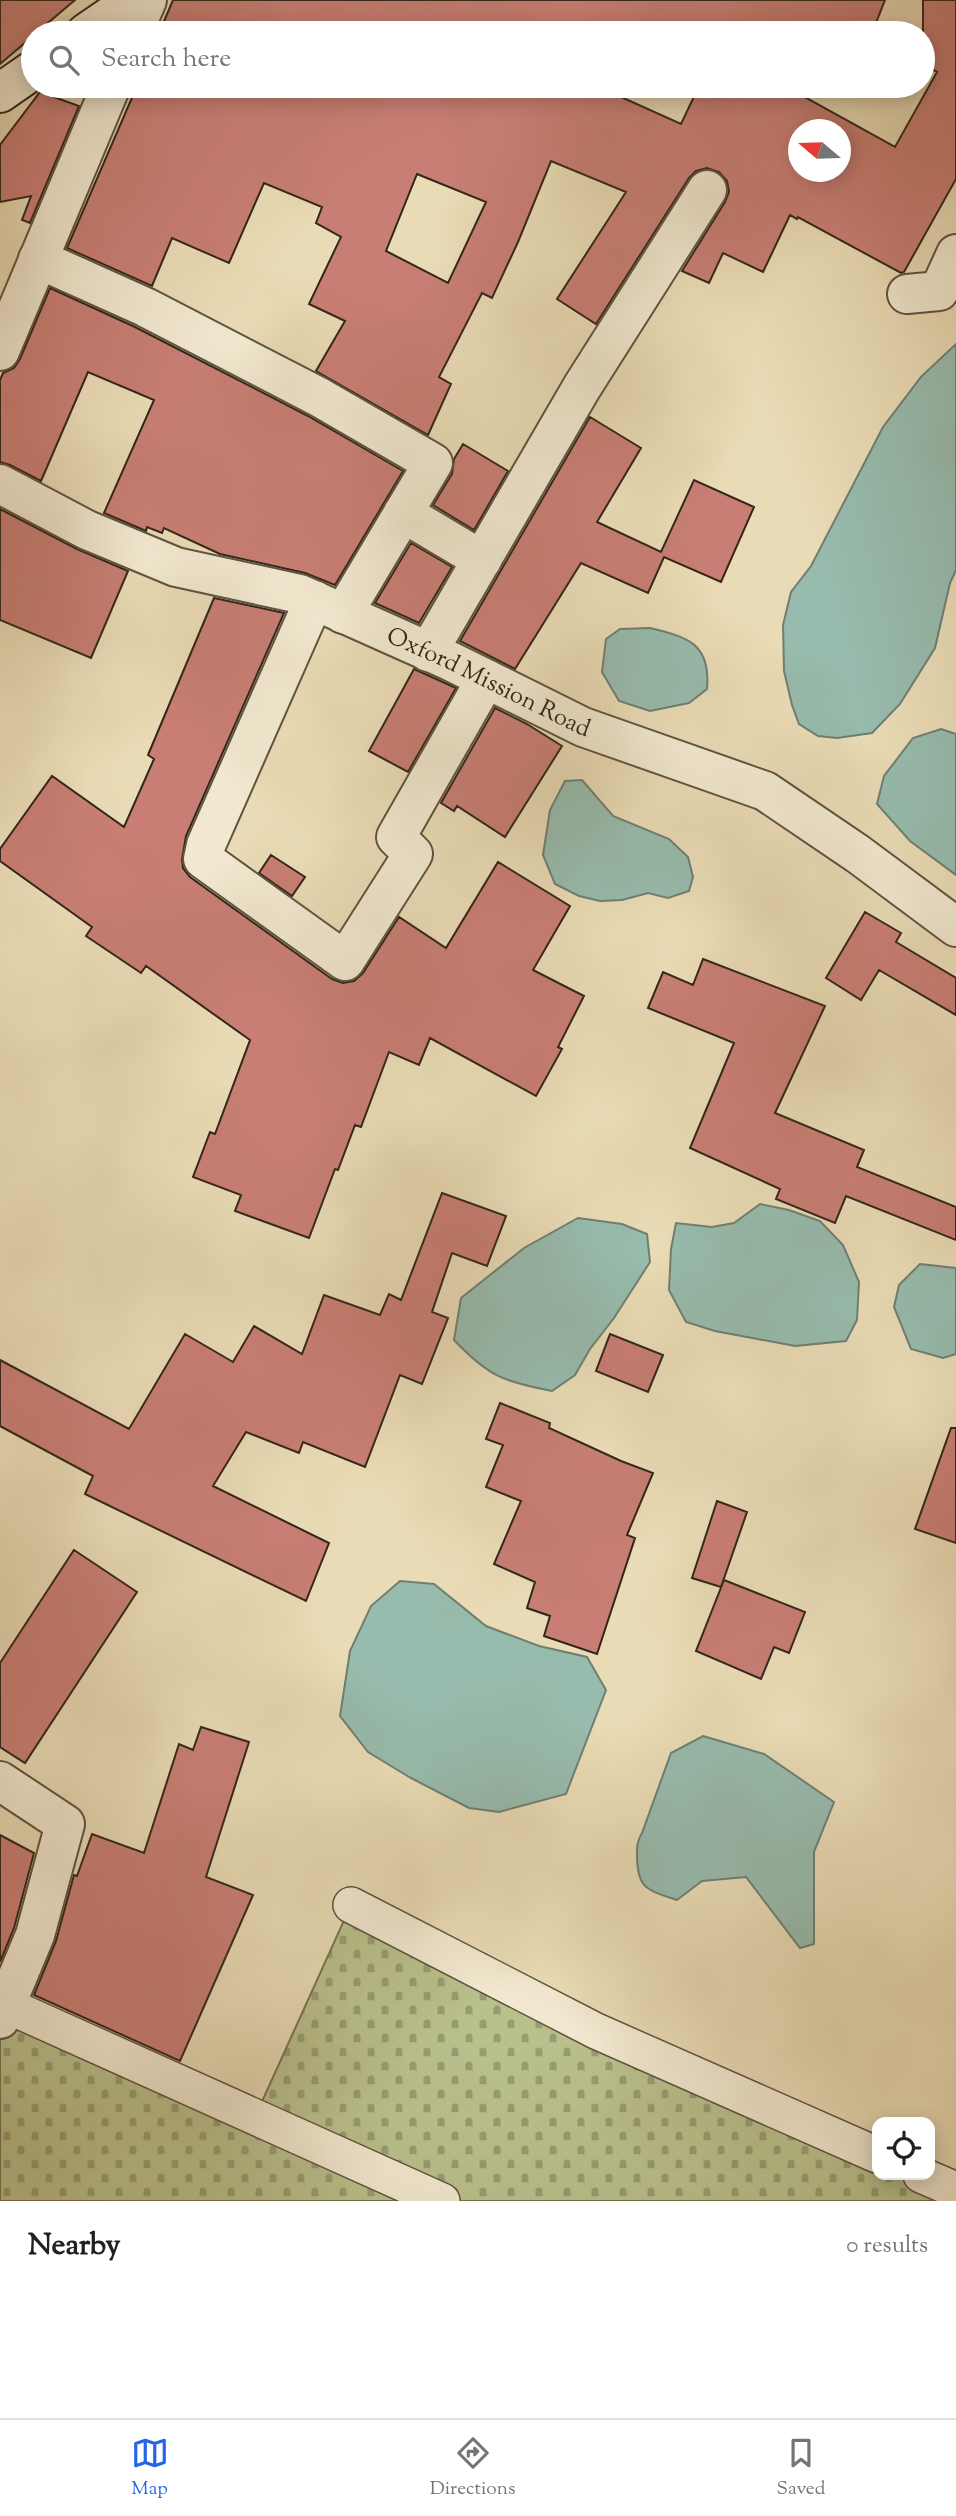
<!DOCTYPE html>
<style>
body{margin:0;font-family:"Sorts Mill Goudy",serif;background:#f6f6f6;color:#202124}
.controls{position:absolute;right:21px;bottom:21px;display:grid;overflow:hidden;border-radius:14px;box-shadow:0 4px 18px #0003}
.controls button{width:63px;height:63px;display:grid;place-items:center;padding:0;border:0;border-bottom:2px solid #e0e0e0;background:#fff;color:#202124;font:35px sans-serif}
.compass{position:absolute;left:788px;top:119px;width:63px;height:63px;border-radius:50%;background:#fff;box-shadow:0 4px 18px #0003;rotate:289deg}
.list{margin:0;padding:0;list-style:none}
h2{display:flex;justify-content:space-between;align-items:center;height:91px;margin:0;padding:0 28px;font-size:30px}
h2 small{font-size:23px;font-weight:400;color:#757577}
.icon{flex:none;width:38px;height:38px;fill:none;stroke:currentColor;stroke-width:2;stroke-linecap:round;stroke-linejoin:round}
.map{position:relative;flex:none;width:956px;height:2201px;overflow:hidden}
.search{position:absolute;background:#fff;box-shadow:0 4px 18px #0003;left:21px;right:21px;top:21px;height:77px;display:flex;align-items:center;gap:18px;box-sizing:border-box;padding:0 24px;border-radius:38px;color:#757577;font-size:26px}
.sheet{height:217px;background:#fff}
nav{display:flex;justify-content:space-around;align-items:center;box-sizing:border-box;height:98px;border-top:2px solid #e0e0e0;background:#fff;font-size:19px;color:#757577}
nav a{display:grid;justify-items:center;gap:4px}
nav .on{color:#2563eb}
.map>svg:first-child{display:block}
</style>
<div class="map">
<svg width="956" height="2201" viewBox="0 0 956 2201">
<defs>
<pattern id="cemetery-stones" width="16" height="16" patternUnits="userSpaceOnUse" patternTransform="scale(1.75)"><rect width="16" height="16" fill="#b9c08c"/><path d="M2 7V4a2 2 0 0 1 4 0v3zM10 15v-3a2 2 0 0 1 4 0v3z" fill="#979c72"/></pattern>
</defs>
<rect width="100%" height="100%" fill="#e9dbb5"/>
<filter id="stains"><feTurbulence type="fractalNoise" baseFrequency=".00286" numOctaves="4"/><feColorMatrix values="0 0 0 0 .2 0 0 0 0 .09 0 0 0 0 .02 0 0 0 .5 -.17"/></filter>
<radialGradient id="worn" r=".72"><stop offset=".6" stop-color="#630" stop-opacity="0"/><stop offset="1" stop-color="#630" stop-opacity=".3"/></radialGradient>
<path fill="url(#cemetery-stones)" stroke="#767354" stroke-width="2" d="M351,1905l526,248v22h47l32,26h-956v-182l255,98z"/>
<path fill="#97bbad" stroke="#6f7f73" stroke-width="2" d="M956,344v226l-6,13 -15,65 -35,56 -28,29 -35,5 -19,-2 -19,-12 -7,-19 -8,-34 -1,-46 8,-33 20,-26 72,-139 38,-50z
M650,628c37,9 61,15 57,61l-18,14 -39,8 -31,-10 -17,-29 4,-33 14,-10z
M941,729l15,5v141l-46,-34 -33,-37 7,-28 29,-38z
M582,780l31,36 56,23 19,18 5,20 -4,14 -21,7 -20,-5 -26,7 -22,1 -21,-5 -24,-12 -12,-29 7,-45 15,-29z
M760,1204l29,6 31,11 23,24 16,37 -2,38 -11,21 -51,5 -80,-15 -29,-9 -17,-32 2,-41 5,-26 36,4 22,-4z
M578,1218l44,6 25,10 3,28 -36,56 -24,31 -15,26 -23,16c-48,-9 -64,-15 -98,-51l7,-42 63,-50z
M920,1264l36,4v86l-13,4 -32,-9 -17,-42 5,-22z
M400,1581l34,3 52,42 53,20 48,11 19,33 -40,104 -67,18 -30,-4 -60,-31 -41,-25 -28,-36 10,-65 21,-45z
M703,1736l61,18 70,48 -20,50v92l-14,4 -54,-71 -44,4 -25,19c-30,-10 -40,-11 -40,-45 0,-8 0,-14 5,-22l29,-80z"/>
<path fill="#c87e74" stroke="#32261c" stroke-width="2" fill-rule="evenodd" d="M0,0h75l-39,33h-3v3l-33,28z
M173,0h712l-13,33h-713z
M923,0h33v179l-52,93 -3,1 -103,-56 -1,2 -7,-4 -27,57 -40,-19 -14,30 -27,-12 43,-69 4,-10 -2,-11 -8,-9 -12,-4 -11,3 -7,7 -93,146 -39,-25 69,-107 -75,-31 -33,81 -26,56 -10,-5 -43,84 12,7 -23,51 -112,-64 29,-50 -36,-17 32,-67 -25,-14 6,-16 -58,-24 -35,80 -57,-25 -20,48 -85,-38 70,-162h465l-1,2 80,36 18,-38h105l-5,8 96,53 42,-75 -14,-8zM799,130h42v42h-42zM417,174l69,28 -38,81 -62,-32z
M40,92l39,14 -49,117 -8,-3 9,-24 -31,6v-57z
M50,288l85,39 173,89 95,55 -68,114 -30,-12 -85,-19 -56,-26 -2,5 -15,-6 -1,4 -42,-18 50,-113 -66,-28 -47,109 -31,-16 -10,-3v-82l3,-7 11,-5 6,-9z
M590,417l51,31 -44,74 64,30 33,-72 60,27 -33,75 -57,-25 -16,36 -67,-30 -66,106 -55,-28z
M463,444l45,27 -34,59 -41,-25 19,-31 2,-15z
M0,509l77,40 51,22 -37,87 -91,-38z
M411,543l41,24 -33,56 -44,-20z
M214,598l70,15 -98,223 -4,23 1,9 7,9 142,102 11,4 11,-2 9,-8 36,-56 47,31 52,-86 72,44 -37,64 51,26 -26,51 4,2 -26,47 -106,-58 -11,27 -30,-13 -28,75 -6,-2 -17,45 -3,-1 -26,69 -74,-27 6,-16 -48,-18 17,-45 5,2 35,-94 -104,-74 -5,7 -55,-37 6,-9 -92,-66v-12l52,-73 72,51 30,-68 -6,-4z
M414,669l42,19 -48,84 -39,-21z
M495,708l32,16 35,22 -57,91 -48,-31 -3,5 -13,-8z
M271,855l34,22 -13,19 -33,-23z
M865,912l36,21 -5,9 60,36v37l-77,-45 -18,30 -35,-22z
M703,959l122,47 -50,107 89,37 -7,17 99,40v33l-110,-44 -11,27 -59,-24 4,-10 -90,-41 44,-105 -86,-35 15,-36 30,13z
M442,1193l64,23 -19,50 -35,-13 -20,59 16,6 -26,66 -22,-9 -35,92 -62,-25 -4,11 -53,-21 -33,54 116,57 -23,58 -221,-107 8,-18 -93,-50v-66l129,69 56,-95 48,28 21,-36 48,28 22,-59 56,20 9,-21 12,6z
M610,1334l53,21 -15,37 -52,-21z
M500,1403l50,20 -1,5 72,33 32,12 -26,62 8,3 -38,116 -53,-18 6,-20 -23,-8 8,-26 -41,-18 27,-63 -35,-14 17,-42 -17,-6z
M951,1428h5v115l-41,-14z
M717,1501l30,11 -26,75 -29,-9z
M74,1550l63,42 -112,171 -25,-16v-84z
M724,1580l81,32 -16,41 -15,-6 -13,32 -65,-28z
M201,1727l48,15 -43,135 47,18 -73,166 -146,-66 22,-54 18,-66 3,1 15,-42 52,19 35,-109 14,6z
M0,1835l34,18 -20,75 -14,34z"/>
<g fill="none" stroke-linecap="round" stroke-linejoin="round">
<defs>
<path id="pedestrian" d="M351,1905l245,126 281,124
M6,2005l436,196
M921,2175l35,15"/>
<g id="minor">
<path d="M133,33l14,-33"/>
<path d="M38,259l107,48 174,90 114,66 -90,151"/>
<path d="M907,294l32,-3 17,-37"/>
<path d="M0,351l111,-265"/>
<path id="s1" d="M0,484l87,46 89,37 124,27 150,67 133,66 182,64 93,63 98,73"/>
<path d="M403,513l79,47"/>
<path d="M314,600l-108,245 -3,14 142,102 68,-107 -17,-17 90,-158"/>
<path d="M428,652l154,-265 125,-197"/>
<path d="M0,1781l65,43 -30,111 -35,84"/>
</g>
<path id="secondary" d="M86,33l48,-33
M0,93l33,-23"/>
</defs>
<use href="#pedestrian" stroke="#605342" stroke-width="38"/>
<use href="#minor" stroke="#605342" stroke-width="42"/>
<use href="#secondary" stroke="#32261c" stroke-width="42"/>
<use href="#pedestrian" stroke="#f1e8cf" stroke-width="35"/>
<use href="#minor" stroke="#f1e8cf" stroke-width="38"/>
<use href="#secondary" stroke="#f1e8cf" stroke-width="38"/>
</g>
<g text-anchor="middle" stroke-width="5" stroke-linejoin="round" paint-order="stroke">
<g font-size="24" fill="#32261c" stroke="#f1e8cf">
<text dy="8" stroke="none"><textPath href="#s1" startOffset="530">Oxford Mission Road</textPath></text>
</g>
</g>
<rect width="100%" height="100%" filter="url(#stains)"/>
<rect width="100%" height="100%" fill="url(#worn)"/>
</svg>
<div class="controls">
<button><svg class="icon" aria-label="locate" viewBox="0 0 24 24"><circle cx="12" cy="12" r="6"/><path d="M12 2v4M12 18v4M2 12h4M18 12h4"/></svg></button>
</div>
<svg class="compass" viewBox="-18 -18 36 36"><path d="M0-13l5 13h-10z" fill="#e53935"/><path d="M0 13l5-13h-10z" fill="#757577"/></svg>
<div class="search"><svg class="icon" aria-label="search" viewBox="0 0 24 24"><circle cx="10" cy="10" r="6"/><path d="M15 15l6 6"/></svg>Search here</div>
</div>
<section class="sheet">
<h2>Nearby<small>0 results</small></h2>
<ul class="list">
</ul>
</section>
<nav>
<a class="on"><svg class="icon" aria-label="map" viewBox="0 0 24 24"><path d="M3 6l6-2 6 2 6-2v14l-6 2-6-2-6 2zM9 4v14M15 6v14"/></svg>Map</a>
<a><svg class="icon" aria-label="directions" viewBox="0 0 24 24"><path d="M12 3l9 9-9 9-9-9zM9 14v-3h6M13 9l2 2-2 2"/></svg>Directions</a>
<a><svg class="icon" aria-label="saved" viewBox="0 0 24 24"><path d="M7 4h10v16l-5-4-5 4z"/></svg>Saved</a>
</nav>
